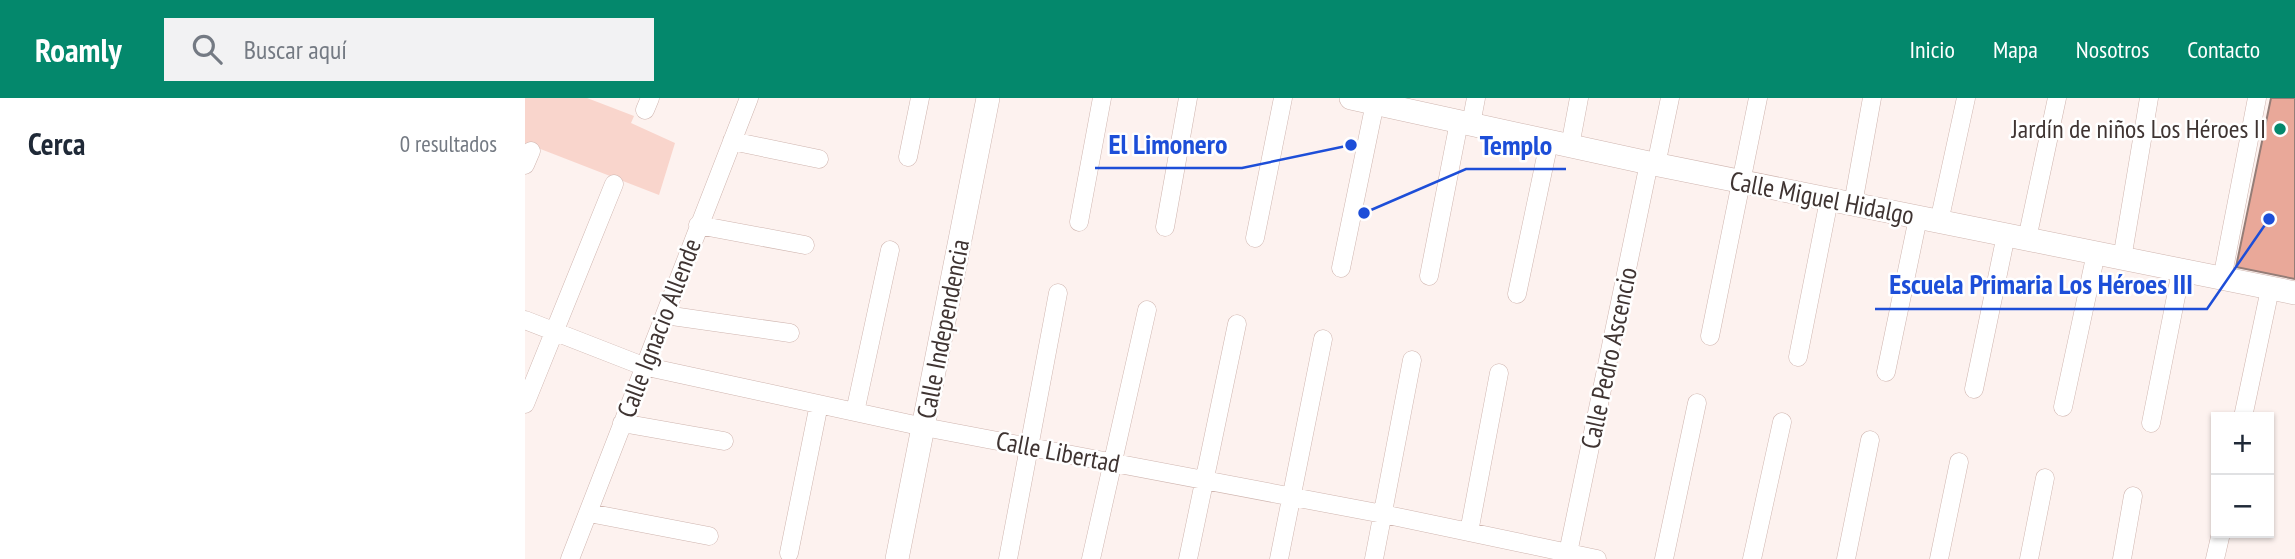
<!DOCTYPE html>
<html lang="es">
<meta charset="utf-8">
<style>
body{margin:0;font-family:"PT Sans Narrow",sans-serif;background:#f2f2f3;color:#1f2937}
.controls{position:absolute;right:21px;bottom:21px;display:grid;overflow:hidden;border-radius:0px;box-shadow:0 2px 5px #0004}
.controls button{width:63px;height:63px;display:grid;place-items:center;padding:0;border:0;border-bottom:2px solid #e0e1e3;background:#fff;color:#1f2937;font:35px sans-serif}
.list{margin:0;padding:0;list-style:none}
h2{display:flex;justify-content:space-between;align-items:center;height:91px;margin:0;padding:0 28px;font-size:30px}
h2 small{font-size:23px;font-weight:400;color:#747a83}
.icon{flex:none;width:38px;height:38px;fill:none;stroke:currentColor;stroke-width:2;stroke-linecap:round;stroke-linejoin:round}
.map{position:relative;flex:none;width:1770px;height:461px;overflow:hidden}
header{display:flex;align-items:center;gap:42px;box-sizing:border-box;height:98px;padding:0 35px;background:#04886c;color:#fff}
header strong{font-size:33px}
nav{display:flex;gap:38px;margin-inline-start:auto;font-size:24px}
.search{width:490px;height:63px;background:#f2f2f3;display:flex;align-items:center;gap:18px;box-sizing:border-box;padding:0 24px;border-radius:0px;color:#747a83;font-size:26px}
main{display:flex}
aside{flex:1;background:#fff}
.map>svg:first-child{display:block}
</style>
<header>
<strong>Roamly</strong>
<div class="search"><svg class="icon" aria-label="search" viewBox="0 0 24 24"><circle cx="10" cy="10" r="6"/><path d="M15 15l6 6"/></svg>Buscar aquí</div>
<nav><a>Inicio</a><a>Mapa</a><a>Nosotros</a><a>Contacto</a></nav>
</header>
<main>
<aside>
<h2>Cerca<small>0 resultados</small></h2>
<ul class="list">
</ul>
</aside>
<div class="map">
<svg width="1770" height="461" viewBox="0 0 1770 461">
<rect width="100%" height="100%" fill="#fdf2ef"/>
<path fill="#f9d5cc" d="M0,0h62l47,18 -3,7 44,20 -16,52 -134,-52z"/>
<path fill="#e9a899" stroke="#957d77" stroke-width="2" d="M1746,0h24v181l-59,-12z"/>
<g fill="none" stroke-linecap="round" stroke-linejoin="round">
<defs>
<path id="street" d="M120,12l5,-12
M946,26l5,-26
M207,43l87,18
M1045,48l9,-48
M383,59l12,-59
M0,67l6,-14
M1131,67l14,-67
M1328,106l19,-106
M554,124l23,-124
M1414,124l27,-124
M173,127l107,20
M640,129l23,-129
M730,140l28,-140
M1502,141l30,-141
M1597,161l27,-161
M816,170l35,-170
M904,178l30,-154
M1697,181l35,-181
M992,196l32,-152
M140,217l125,18
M0,222l118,46 281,61 459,87 214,45
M1185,238l48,-238
M1273,259l31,-157
M1361,274l32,-154
M1449,291l32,-154
M0,306l89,-220
M1538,309l33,-154
M330,314l35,-162
M1718,319l27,-128
M97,325l102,18
M1626,325l30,-152
M64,415l120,23
M944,434l30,-159
M264,455l30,-149
M1043,455l81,-390
M45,461l179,-461
M483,461l50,-266
M566,461l56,-249
M663,461l49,-235
M754,461l44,-220
M849,461l38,-199
M1139,461l33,-156
M1227,461l30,-137
M1321,461l24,-119
M1414,461l20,-97
M1504,461l16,-81
M1597,461l11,-63
M1690,461l6,-26"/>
<path id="secondary" d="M826,0l298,65 646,130
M372,461l91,-461"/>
</defs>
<use href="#street" stroke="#cfb5af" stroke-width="19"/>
<use href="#secondary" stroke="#cfb5af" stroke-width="24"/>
<use href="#street" stroke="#fff" stroke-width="18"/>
<use href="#secondary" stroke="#fff" stroke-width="23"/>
</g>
<circle fill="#04886c" stroke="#fff" stroke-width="2.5" cx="1755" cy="31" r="7"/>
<g text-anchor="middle" stroke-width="5" stroke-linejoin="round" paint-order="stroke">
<g font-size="26" fill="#3f3432" stroke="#fff" text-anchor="end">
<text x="1741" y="40">Jardín de niños Los Héroes II</text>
</g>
<g font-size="26" fill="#3f3432" stroke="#fff">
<text transform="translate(1297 100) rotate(11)" y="9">Calle Miguel Hidalgo</text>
<text transform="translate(134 230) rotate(-69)" y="9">Calle Ignacio Allende</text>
<text transform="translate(418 231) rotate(-79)" y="9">Calle Independencia</text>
<text transform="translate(1084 260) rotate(-78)" y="9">Calle Pedro Ascencio</text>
<text transform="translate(533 354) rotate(11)" y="9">Calle Libertad</text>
</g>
</g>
<path fill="none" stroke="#1d4ed8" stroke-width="2.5" d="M826 47L717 70H570M839 115L941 71H1041M1744 121L1682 211H1350"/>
<g fill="#1d4ed8" stroke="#fff" stroke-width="2.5">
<circle cx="826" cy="47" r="7"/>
<circle cx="839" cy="115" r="7"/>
<circle cx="1744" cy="121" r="7"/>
</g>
<g font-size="28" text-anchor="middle" font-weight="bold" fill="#1d4ed8" stroke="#fff" stroke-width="5" stroke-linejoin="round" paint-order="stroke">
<text x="643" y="56">El Limonero</text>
<text x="991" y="57">Templo</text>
<text x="1516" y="196">Escuela Primaria Los Héroes III</text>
</g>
</svg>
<div class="controls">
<button>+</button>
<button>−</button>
</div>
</div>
</main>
